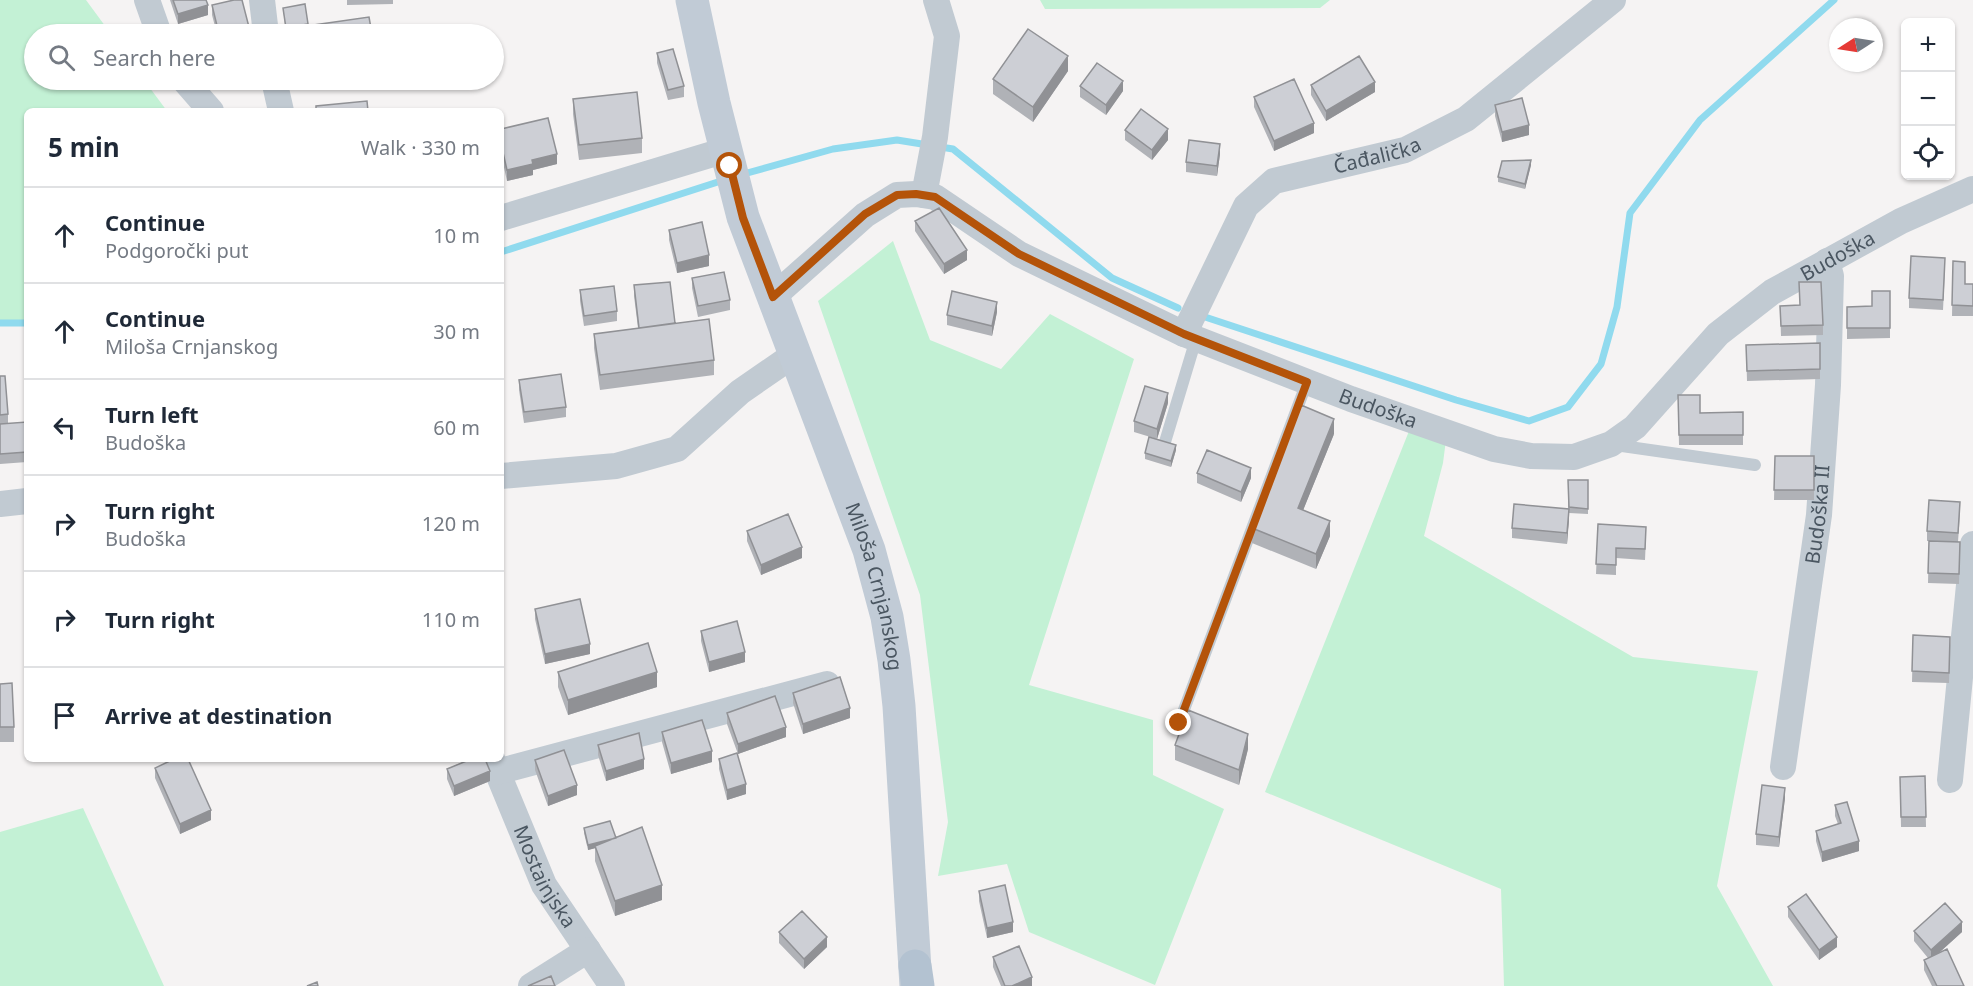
<!DOCTYPE html>
<meta charset="utf-8">
<style>
body{margin:0;font-family:"Noto Sans",sans-serif;background:#f6f6f7;color:#1f2937}
.controls{position:absolute;right:18px;top:18px;display:grid;overflow:hidden;border-radius:9px;box-shadow:0 2px 4px #0004}
.controls button{width:54px;height:54px;display:grid;place-items:center;padding:0;border:0;border-bottom:2px solid #e0e1e3;background:#fff;color:#1f2937;font:30px sans-serif}
.compass{position:absolute;left:1829px;top:18px;width:54px;height:54px;border-radius:50%;background:#fff;box-shadow:0 2px 4px #0004;rotate:258deg}
.stop{position:absolute;width:18px;height:18px;margin:-14px;border:4px solid #b45309;border-radius:50%;background:#fff}
.stop.end{background:#b45309;border-color:#fff;box-shadow:0 2px 6px #0008}
.list{margin:0;padding:0;list-style:none}
h2{display:flex;justify-content:space-between;align-items:center;height:78px;margin:0;padding:0 24px;font-size:26px}
h2 small{font-size:20px;font-weight:400;color:#747a83}
.list li{display:grid;grid-template-columns:39px 1fr auto;gap:18px;align-items:center;box-sizing:border-box;height:96px;padding:0 24px;border-top:2px solid #e0e1e3}
.list b{display:block;font-size:22px;white-space:nowrap}
.list p{margin:0;font-size:20px;white-space:nowrap;color:#747a83}
.list em{font-size:20px;font-style:normal;color:#747a83}
.icon{flex:none;width:33px;height:33px;fill:none;stroke:currentColor;stroke-width:2;stroke-linecap:round;stroke-linejoin:round}
.map{position:relative;flex:none;width:1973px;height:986px;overflow:hidden}
.search{position:absolute;background:#fff;box-shadow:0 2px 4px #0004;left:24px;top:24px;width:480px;height:66px;display:flex;align-items:center;gap:15px;box-sizing:border-box;padding:0 21px;border-radius:33px;color:#747a83;font-size:22px}
.panel{position:absolute;background:#fff;box-shadow:0 2px 4px #0004;left:24px;top:108px;width:480px;height:654px;border-radius:9px}
.map>svg:first-child{display:block}
</style>
<div class="map">
<svg width="1973" height="986" viewBox="0 0 1973 986">
<rect width="100%" height="100%" fill="#f5f3f3"/>
<path fill="#c3f1d5" d="M0,0h86l25,34h-77v46h110l23,31h-140v212h-27z
M1040,0h290l-10,8 -275,1z
M893,241l37,99 71,29 49,-55 84,45 -105,326 124,35v55l71,34 -69,176 -126,-53 -22,-68 -69,12 10,-54 -28,-227 -102,-294z
M1413,421l34,11 -4,31 -19,73 209,121 125,14 -41,215 56,100h-269l-3,-97 -236,-97z
M83,808l81,178h-164v-154z"/>
<g fill="none" stroke-linecap="round" stroke-linejoin="round">
<path stroke="#90daee" stroke-width="7" d="M740,175l93,-26 64,-9 56,9 159,129 66,30
M501,252l223,-72
M1202,316l254,84 73,21 39,-14 33,-43 16,-57 13,-94 70,-93 134,-120
M0,323h27"/>
<path stroke="#c1cad2" stroke-width="12" d="M1165,442l31,-103
M1615,445l140,20
M1179,723l128,-341"/>
<g stroke="#c1cad2" stroke-width="26">
<path d="M147,0l12,34"/>
<path d="M262,0l4,34"/>
<path d="M184,80l27,31"/>
<path d="M274,80l7,31"/>
<path d="M924,195l11,-58 12,-101 -11,-36"/>
<path d="M501,218l225,-68"/>
<path id="s1" d="M773,297l92,-82 32,-20 19,-1 19,3 84,57 165,80 167,65 143,50 37,7 43,1 37,-13 24,-17 83,-93 54,-42 129,-71 72,-32"/>
<path id="s2" d="M1184,334l62,-128 28,-25 131,-31 61,-31 147,-119"/>
<path d="M501,476l115,-10 61,-17 63,-57 55,-38"/>
<path d="M0,504l27,-3"/>
<path id="s3" d="M492,759l52,126 68,101"/>
<path id="s4" d="M1783,767l36,-252 9,-130 3,-109 -4,-15"/>
<path d="M497,772l330,-88"/>
<path d="M1950,780l23,-236"/>
<path d="M531,986l57,-36"/>
</g>
<path stroke="#c1cbd6" stroke-width="33" id="s5" d="M692,0l22,103 29,114 126,333 18,67 7,43 5,46 17,280"/>
<path stroke="#b3c2d1" stroke-width="33" d="M915,966l3,20"/>
</g>
<path fill="#b0b2b7" d="M170,0h36l2,15 -30,9z
M347,0h46v4l-46,1z
M305,4l3,22 64,8h-79v-2l-7,1 -3,-25z
M212,5l38,29h-33l-5,-19z
M657,53l27,33v11l-16,3 -11,-37z
M1068,71l-35,51 -40,-28v-15z
M299,80h26l-25,3z
M1311,85l64,7 -49,29 -15,-26z
M1080,86l43,5 -17,24 -26,-18z
M1254,97l60,36 -40,18 -20,-44z
M573,99l69,39v15l-63,7 -6,-46z
M1495,105l34,30 -27,7 -7,-26z
M501,129l56,35 -24,6v5l-26,6 -6,-27z
M1125,130l43,10 -16,20 -27,-20z
M1220,154l-3,22 -31,-4v-10z
M1531,165l-6,24 -27,-7v-5z
M915,221l52,39 -23,14 -29,-43z
M669,230l40,36 -32,7 -8,-33z
M1953,261l12,23h8v32h-21z
M1945,269l-2,41 -34,-2v-10z
M692,278l38,22v10l-32,7 -6,-29z
M634,285l80,75v15l-114,15 -6,-42v-14l44,-6 -4,-32z
M580,290l37,21v10l-33,5 -4,-25z
M1890,291v47l-43,1v-32l25,-1z
M1780,306l43,19v10l-42,1z
M997,312l-5,24 -45,-11v-10z
M1820,343v36l-73,2 -1,-36z
M0,376l8,38v10l19,-2v40l-27,2z
M519,380l47,27v10l-42,6 -5,-33z
M1678,395l22,18 43,-1v33h-64z
M1168,403l-11,36 -23,-7v-11z
M1334,434l-31,76 27,26 -14,33 -64,-26v-15z
M1176,450l-5,17 -26,-8v-6z
M1775,456h39v44h-40z
M1197,473l54,5 -10,24 -44,-19z
M1568,480h20v34l-19,-1 -2,31 -55,-6v-10l56,-19z
M1960,513l-2,29h2l-1,42 -31,-1 1,-42 14,1 -16,-1v-10z
M1598,524l48,13 -1,23 -29,-2v17l-20,-1z
M747,531l55,27 -41,17 -14,-34z
M535,609l55,45 -45,10 -10,-45z
M701,631l44,31 -36,10 -8,-31z
M1913,635l37,12 -1,36 -37,-1z
M558,672l99,15 -89,28 -10,-28z
M0,684l14,43v15h-14z
M793,693l57,25 -47,16 -10,-31z
M727,713l59,24 -48,17 -11,-30z
M662,732l50,30 -41,12 -9,-32z
M598,745l46,24 -38,12 -8,-26z
M1175,745l73,4 -9,36 -64,-25z
M464,759h21l5,22 -36,15 -7,-17v-10l18,-8z
M719,759l27,35 -19,6 -8,-31z
M535,760l42,35 -29,11 -13,-36z
M155,768l56,52 -31,14 -25,-56z
M1925,776l1,51h-25l-1,-50z
M1785,798l-6,49 -23,-2v-11z
M1835,805l24,46 -37,11 -6,-21v-10l22,-7 -3,-8z
M584,828l78,72 -47,16 -20,-55v-13l-7,2 -4,-17z
M979,891l34,41 -26,6 -8,-37z
M1788,907l49,40 -18,13 -31,-43z
M1914,931l48,1 -22,20 24,34h-32l-8,-16v-10l4,-2 -14,-17z
M779,932l48,15 -23,22 -25,-26z
M993,957l39,29h-31l-8,-19z"/>
<path fill="#909195" d="M208,5v10l-30,9v-10z
M250,31v3h-13z
M1068,56v15l-35,51v-15z
M1123,81v10l-17,24v-10z
M1375,82v10l-49,29v-10z
M1314,123v10l-40,18v-10z
M1529,125v10l-27,7v-10z
M1168,129v11l-16,20v-10z
M1220,144v10l-3,22v-10z
M557,154v10l-24,6v5l-26,6v-11l25,-10z
M1531,160v5l-6,24v-5z
M967,250v10l-23,14v-10z
M709,255v11l-32,7v-10z
M997,302v10l-5,24v-10z
M1168,393v10l-11,36v-10z
M1334,419v15l-36,89v-15z
M1176,445v5l-5,17v-6z
M1251,468v10l-10,24v-10z
M1569,509v11l-2,24v-11z
M1330,521v15l-14,33v-15z
M802,547v11l-41,17v-10z
M590,644v10l-45,10v-10z
M745,652v10l-36,10v-10z
M657,672v15l-89,28v-15z
M850,708v10l-47,16v-10z
M786,727v10l-48,17v-10z
M1248,734v15l-9,36v-15z
M712,751v11l-41,12v-11z
M644,759v10l-38,12v-10z
M490,771v10l-36,15v-10z
M746,784v10l-19,6v-10z
M577,785v10l-29,11v-10z
M1785,788v10l-6,49v-10z
M211,810v10l-31,14v-10z
M616,838v5l-28,7v-5z
M1859,841v10l-37,11v-10z
M662,885v15l-47,16v-15z
M1013,922v10l-26,6v-10z
M1962,922v10l-31,28v-10z
M827,937v10l-23,22v-10z
M1837,937v10l-18,13v-10z
M1032,977v9h-20z"/>
<path fill="#cdcfd5" stroke="#909195" stroke-width="1.5" d="M173,0h33l2,5 -30,9z
M234,0h8l8,31 -13,3h-18l-7,-29z
M305,4l3,20 -22,4 -3,-20z
M369,17l3,17h-78l-1,-6z
M1028,29l40,27 -35,51 -40,-28z
M673,49l11,37 -16,4 -11,-37z
M1359,56l16,26 -49,29 -15,-26z
M1097,63l26,18 -17,24 -26,-19z
M1294,79l20,44 -40,18 -20,-44z
M637,92l5,46 -63,7 -6,-46z
M1522,98l7,27 -27,7 -7,-27z
M367,101l1,10h-52v-5z
M1141,109l27,20 -16,21 -27,-20z
M548,118l9,36 -25,6 1,4 -26,6 -6,-26v-15z
M1189,140l31,4 -3,22 -31,-4z
M1531,160l-6,24 -27,-7 4,-16z
M939,208l28,42 -23,14 -29,-43z
M702,222l7,33 -32,8 -8,-33z
M1911,256l34,2 -2,42 -34,-2z
M1953,261l12,1v22h8v22l-21,-1z
M724,272l6,28 -32,6 -6,-28z
M670,282l5,41 -36,5 -5,-43z
M1799,282h22l2,43 -42,1 -1,-20 20,-1z
M614,286l3,25 -33,5 -4,-26z
M952,291l45,11 -5,24 -45,-11z
M1872,291h18v37h-43v-21l25,-1z
M709,319l5,41 -114,15 -6,-41z
M1820,343v26l-73,2 -1,-26z
M561,374l5,33 -42,5 -5,-32z
M0,376h5l3,38 -8,1z
M1145,386l23,7 -11,36 -23,-8z
M1678,395h22v18l43,-1v23h-64z
M1301,405l33,14 -36,89 32,13 -14,33 -64,-26z
M27,422v30l-27,2v-30z
M1149,437l27,8 -5,16 -26,-8z
M1207,450l44,18 -10,24 -44,-19z
M1775,456h39v34h-40z
M1568,480h20v29l-19,-2z
M1929,500l31,2 -2,31 -31,-2z
M1514,504l55,5 -2,24 -55,-5z
M788,514l14,33 -41,18 -14,-34z
M1598,524l48,3 -1,22 -29,-1v17l-20,-1z
M1929,541l31,1 -1,32 -31,-1z
M580,599l10,45 -45,10 -10,-45z
M737,621l8,31 -36,10 -8,-31z
M1913,635l37,2 -1,36 -37,-2z
M648,643l9,29 -89,28 -10,-28z
M840,677l10,31 -47,16 -10,-31z
M12,683l2,44h-14v-43z
M775,696l11,31 -48,17 -11,-31z
M1188,710l60,24 -9,36 -64,-25z
M702,720l10,31 -41,12 -9,-31z
M639,733l5,26 -38,12 -8,-26z
M564,750l13,35 -29,11 -13,-36z
M737,753l9,31 -19,6 -8,-31z
M174,759h14l23,51 -31,14 -25,-56z
M468,759h17l5,12 -36,15 -7,-17 22,-9z
M1925,776l1,41h-25l-1,-40z
M1762,785l23,3 -6,49 -23,-3z
M1847,802l12,39 -37,11 -6,-21 25,-8 -6,-18z
M610,821l6,17 -28,7 -4,-17z
M642,827l20,58 -47,16 -20,-55z
M1005,885l8,37 -26,6 -8,-37z
M1806,894l31,43 -18,13 -31,-43z
M1945,903l17,19 -31,28 -17,-19z
M802,911l25,26 -23,22 -25,-27z
M1019,946l13,31 -20,9h-7l-12,-29z
M1947,949l17,37h-27l-13,-26z
M551,976l4,10h-27z
M317,982l1,4h-11z"/>
<g fill="none" stroke-linecap="round" stroke-linejoin="round">
<path stroke="#b45309" stroke-width="8" d="M730,166l13,52 30,79 92,-83 32,-19 19,-1 19,3 84,57 165,80 123,48 -128,341"/>
</g>
<g text-anchor="middle" stroke-width="6" stroke-linejoin="round" paint-order="stroke">
<g font-size="20" fill="#4a5661" stroke="#fff">
<text dy="7" stroke="none"><textPath href="#s2" startOffset="286">Čađalička</textPath></text>
<text dy="7" stroke="none"><textPath href="#s1" startOffset="1232">Budoška</textPath></text>
<text dy="7" stroke="none"><textPath href="#s1" startOffset="692">Budoška</textPath></text>
<text dy="7" stroke="none"><textPath href="#s4" startOffset="255">Budoška II</textPath></text>
<text dy="7" stroke="none"><textPath href="#s5" startOffset="616">Miloša Crnjanskog</textPath></text>
<text dy="7" stroke="none"><textPath href="#s3" startOffset="129">Mostainjska</textPath></text>
</g>
</g>
</svg>
<div class="controls">
<button>+</button>
<button>−</button>
<button><svg class="icon" aria-label="locate" viewBox="0 0 24 24"><circle cx="12" cy="12" r="6"/><path d="M12 2v4M12 18v4M2 12h4M18 12h4"/></svg></button>
</div>
<svg class="compass" viewBox="-18 -18 36 36"><path d="M0-13l5 13h-10z" fill="#e53935"/><path d="M0 13l5-13h-10z" fill="#747a83"/></svg>
<div class="stop" style="left:730px;top:166px"></div>
<div class="stop end" style="left:1179px;top:723px"></div>
<div class="search"><svg class="icon" aria-label="search" viewBox="0 0 24 24"><circle cx="10" cy="10" r="6"/><path d="M15 15l6 6"/></svg>Search here</div>
<section class="panel">
<h2>5 min<small>Walk · 330 m</small></h2>
<ul class="list">
<li><svg class="icon" aria-label="ahead" viewBox="0 0 24 24"><path d="M12 20V5M6 11l6-6 6 6"/></svg><div><b>Continue</b><p>Podgoročki put</p></div><em>10 m</em></li>
<li><svg class="icon" aria-label="ahead" viewBox="0 0 24 24"><path d="M12 20V5M6 11l6-6 6 6"/></svg><div><b>Continue</b><p>Miloša Crnjanskog</p></div><em>30 m</em></li>
<li><svg class="icon" aria-label="left" viewBox="0 0 24 24"><path d="M17 20v-9H6M10 6l-5 5 5 5"/></svg><div><b>Turn left</b><p>Budoška</p></div><em>60 m</em></li>
<li><svg class="icon" aria-label="right" viewBox="0 0 24 24"><path d="M7 20v-9h11M14 6l5 5-5 5"/></svg><div><b>Turn right</b><p>Budoška</p></div><em>120 m</em></li>
<li><svg class="icon" aria-label="right" viewBox="0 0 24 24"><path d="M7 20v-9h11M14 6l5 5-5 5"/></svg><div><b>Turn right</b></div><em>110 m</em></li>
<li><svg class="icon" aria-label="arrive" viewBox="0 0 24 24"><path d="M6 21V4h12l-3 4 3 4H6"/></svg><div><b>Arrive at destination</b></div></li>
</ul>
</section>
</div>
